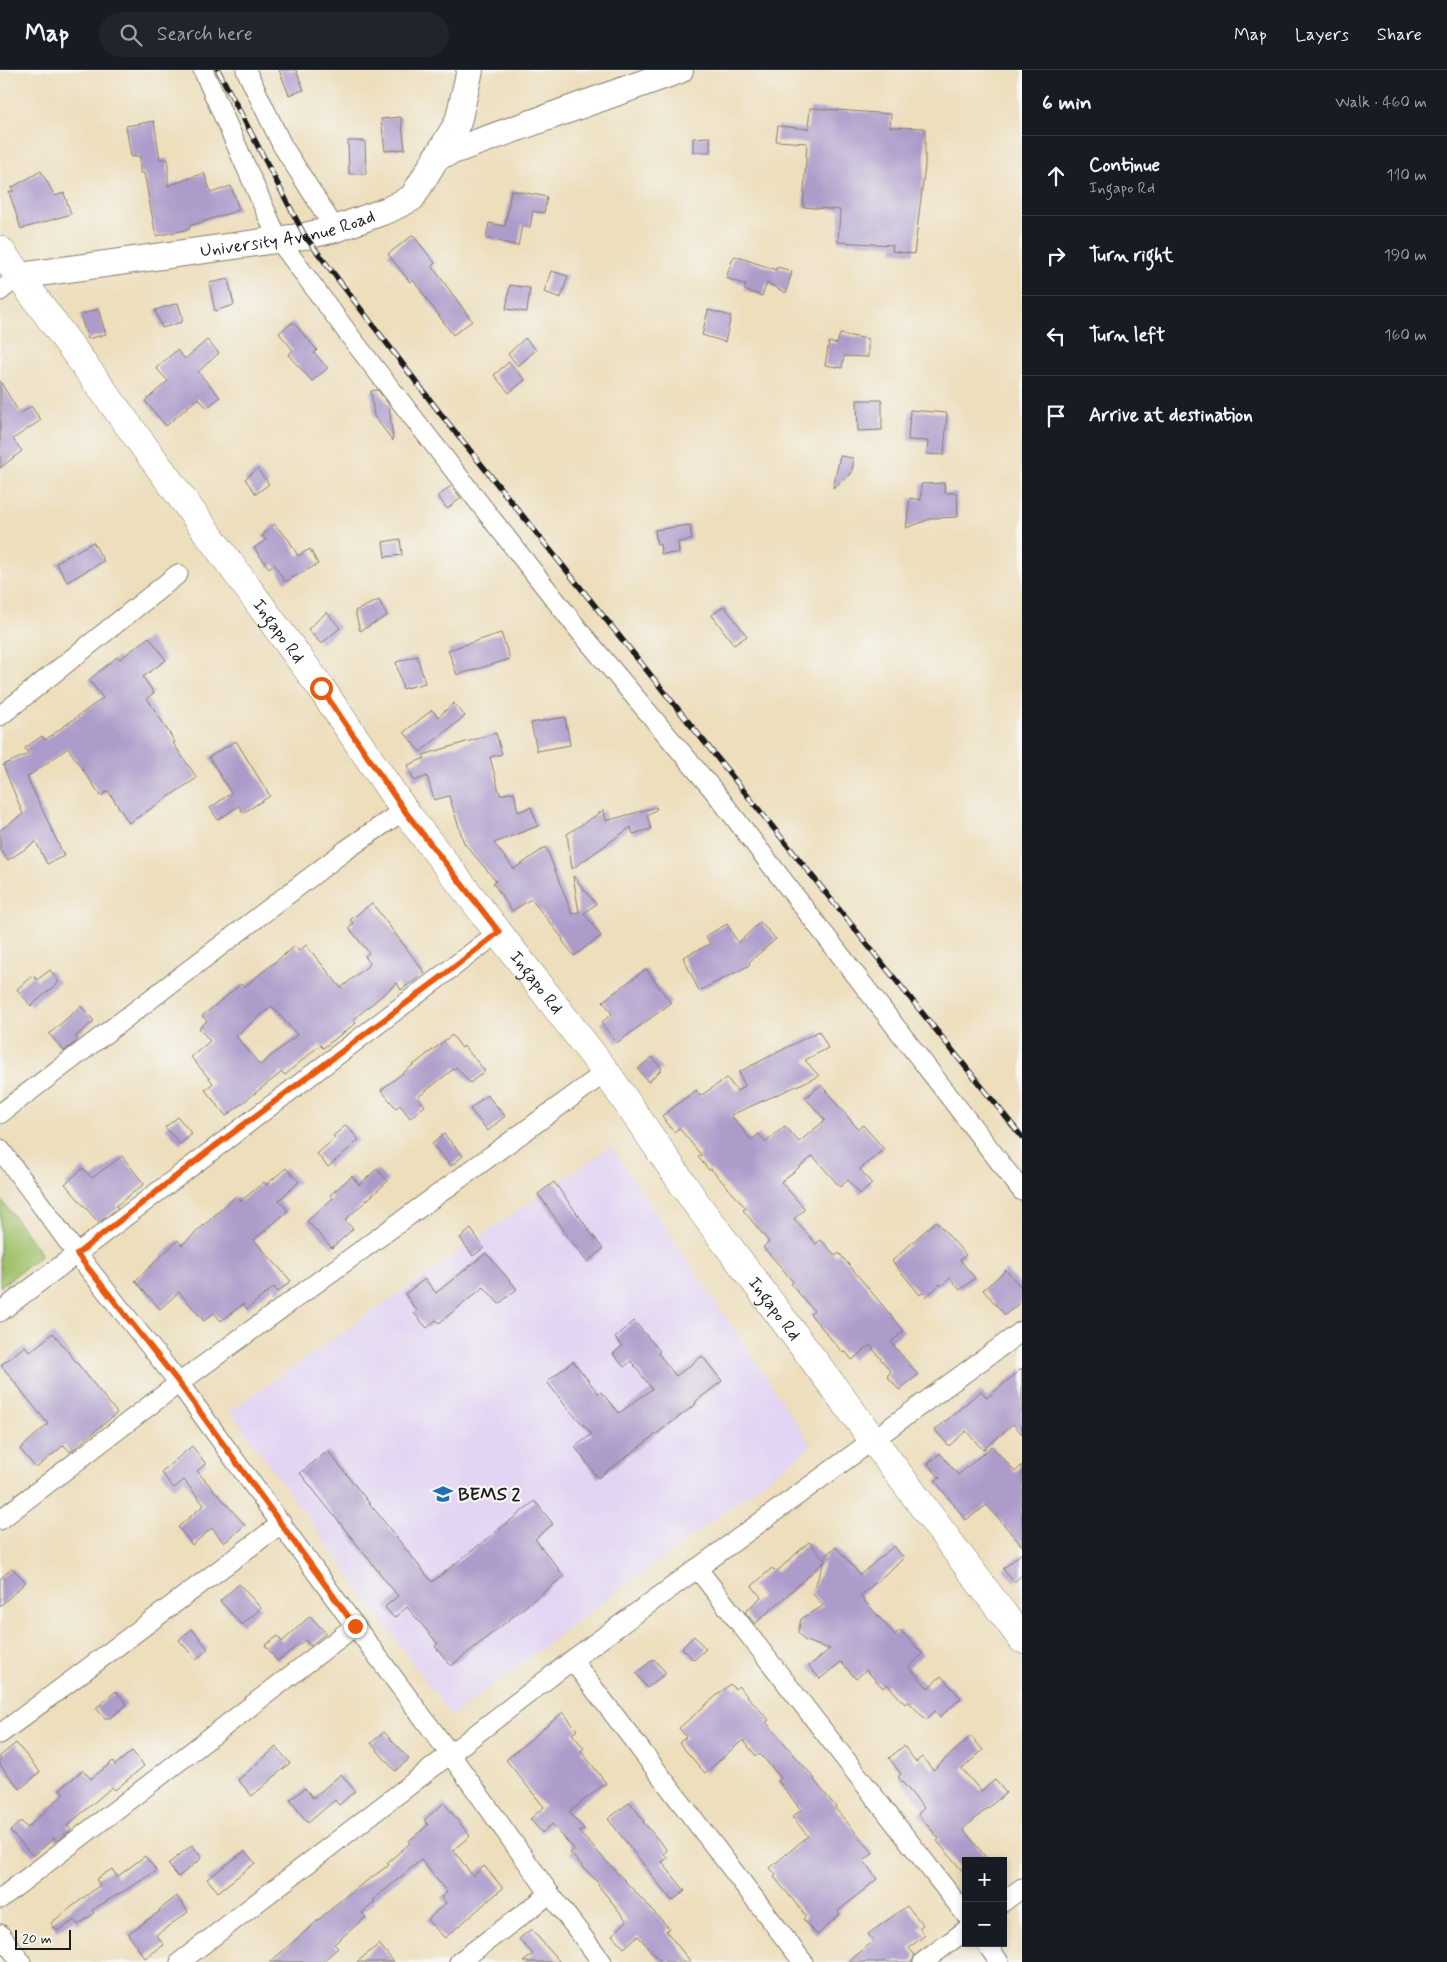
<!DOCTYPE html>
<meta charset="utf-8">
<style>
body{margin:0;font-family:Mynerve,sans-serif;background:#20242c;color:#f1f3f6}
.controls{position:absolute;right:15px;bottom:15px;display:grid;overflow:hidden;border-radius:0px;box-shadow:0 2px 8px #0003}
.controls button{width:45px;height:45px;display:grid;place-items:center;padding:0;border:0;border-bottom:1px solid #363941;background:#171b24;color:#f1f3f6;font:25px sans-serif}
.scale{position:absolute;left:15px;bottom:12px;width:56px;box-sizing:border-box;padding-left:5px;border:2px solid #1c1c1c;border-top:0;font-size:14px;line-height:18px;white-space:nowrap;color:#1c1c1c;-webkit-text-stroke:4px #f6f6f2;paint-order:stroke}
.stop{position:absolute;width:15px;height:15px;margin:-11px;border:4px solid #ea580c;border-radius:50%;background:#fff}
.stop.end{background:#ea580c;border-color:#fff;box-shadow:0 1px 5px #0008}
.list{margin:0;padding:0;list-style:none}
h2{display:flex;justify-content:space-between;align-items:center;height:65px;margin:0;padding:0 20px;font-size:21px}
h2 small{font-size:16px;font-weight:400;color:#9ea1a6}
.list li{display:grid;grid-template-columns:32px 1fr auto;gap:15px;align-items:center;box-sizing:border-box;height:80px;padding:0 20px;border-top:1px solid #363941}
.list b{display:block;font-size:19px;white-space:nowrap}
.list p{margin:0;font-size:16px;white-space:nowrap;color:#9ea1a6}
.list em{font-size:16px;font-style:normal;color:#9ea1a6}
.icon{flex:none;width:28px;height:28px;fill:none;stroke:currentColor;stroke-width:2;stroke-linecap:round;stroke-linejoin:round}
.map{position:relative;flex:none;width:1022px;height:1892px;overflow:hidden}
header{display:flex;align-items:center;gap:30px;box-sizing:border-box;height:70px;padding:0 25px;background:#171b24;border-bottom:1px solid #363941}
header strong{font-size:24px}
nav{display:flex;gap:28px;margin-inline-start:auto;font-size:18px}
.search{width:350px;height:45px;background:#20242c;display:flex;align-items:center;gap:12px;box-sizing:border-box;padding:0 18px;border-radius:28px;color:#9ea1a6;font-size:19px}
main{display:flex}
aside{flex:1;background:#171b24}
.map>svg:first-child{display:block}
</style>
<header>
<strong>Map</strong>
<div class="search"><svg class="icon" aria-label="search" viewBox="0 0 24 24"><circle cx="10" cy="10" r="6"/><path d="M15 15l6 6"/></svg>Search here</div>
<nav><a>Map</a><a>Layers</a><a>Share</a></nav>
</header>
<main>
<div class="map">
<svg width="1022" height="1892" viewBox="0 0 1022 1892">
<rect width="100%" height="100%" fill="#f6f6f2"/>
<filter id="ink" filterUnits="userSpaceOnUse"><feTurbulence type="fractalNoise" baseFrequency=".02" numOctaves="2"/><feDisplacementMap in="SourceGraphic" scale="10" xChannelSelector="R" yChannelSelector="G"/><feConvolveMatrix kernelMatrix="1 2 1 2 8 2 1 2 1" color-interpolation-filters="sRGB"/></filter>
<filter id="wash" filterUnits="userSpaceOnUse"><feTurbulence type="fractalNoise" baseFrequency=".0096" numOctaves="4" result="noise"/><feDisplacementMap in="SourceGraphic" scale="20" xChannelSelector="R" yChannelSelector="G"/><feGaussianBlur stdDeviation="1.12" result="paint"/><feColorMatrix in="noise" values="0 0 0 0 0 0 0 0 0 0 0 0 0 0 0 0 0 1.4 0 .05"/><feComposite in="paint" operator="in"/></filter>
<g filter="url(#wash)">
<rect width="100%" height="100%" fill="#eddebc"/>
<path fill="#e2d4f3" d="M611,1076l201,300 -361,270 -221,-305z"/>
<path fill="#a0c16a" stroke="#5e6e43" d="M0,1128l42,57 -42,32z"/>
<g id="blocks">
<path fill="#ad9bca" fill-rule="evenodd" d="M279,0h17l8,20 -15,5z
M810,38l81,6 -1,13 35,1v38l-11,88 -22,-3 1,-6 -55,-3 2,-32 -37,-3 4,-64 -31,-2 2,-15 30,3z
M401,47l4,32 -20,2 -4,-32z
M154,51l6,38h8v27l36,-13 7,20 20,-7 8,24 -50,16 1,3 -34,7 -12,-63h-4v-17l-9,1 -5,-31z
M710,67v15h-17v-14z
M348,71h17l1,33h-17z
M41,101l14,25 9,-3 7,21 -50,15 -12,-37 5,-1 -3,-3z
M511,120l36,7 -3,16 -11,-2 -3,16 -8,-2 -4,21 -32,-8 3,-15 16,3z
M413,165l22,28 -3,3 40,55 -19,14 -40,-55 -3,2 -22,-28z
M735,186l41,14 1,-3 15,4 -6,22 -19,-10 -5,13 -18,-6 2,-5 -20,-7 7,-20z
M551,201l17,5 -7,22 -17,-6z
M228,209l6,26 -19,6 -6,-28z
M510,215l20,3 -3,24 -21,-3z
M178,233l4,12v7l-20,6 -7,-18z
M98,239l8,25 -18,5 -8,-24z
M708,240l23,6 -6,26 -23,-7z
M293,252l24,28 -3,3 14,15 -16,13 -24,-26 5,-5 -14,-17z
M840,264l28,5v18l-24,-1 -2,12 -17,-3 4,-23 8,2z
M525,268l11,12 -18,16 -10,-12z
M207,270l12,13 -21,19 22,25 -13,11 -9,-10 -32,28 -21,-25 23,-20 -12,-13 21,-18 8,9z
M509,292l16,18 -16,13 -15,-18z
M0,311l20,33 11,-8 10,14 -28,19 9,12 -22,17z
M378,320l11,15 4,36 -19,-25 -3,-25z
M857,330h25v30l-24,1z
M910,340l37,3 -3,42 -17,-1 1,-13 -20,-1z
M840,386l13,2v7l-2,9 -18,14z
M257,399l12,15 -13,10 -11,-15z
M944,413l1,10h12l1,24 -25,1 -27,10 4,-30 11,2v-16z
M451,416l10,12 -14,11 -9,-13z
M274,454l15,16 9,16 12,-7 8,15 -33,18 -11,-18 -5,4 -15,-20 12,-8 -4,-4z
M690,455l2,15 -14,2 1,11 -18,1 -1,-10 -3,1 -2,-15z
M400,469l2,16 -17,2 -2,-15z
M93,472l11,19 -37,21 -11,-19z
M379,530l8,16 -27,15 -5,-20z
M724,536l23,30 -13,9 -22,-30z
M327,542l13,16 -19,16 -13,-15z
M501,563l9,26 -53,16 -9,-25z
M149,567l17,23 -23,17 11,16 -7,5 28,44 -2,1 24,35 -68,45 -21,-32 -7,5 -33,-48 -41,29 37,79 -17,8 -11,-22 -28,18 -8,-11v-19l23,-16 -20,-49 25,-11 -3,-6 17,-12 3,4 58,-42 -14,-18 28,-23 3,2z
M417,586l8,27 -22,6 -7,-27z
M454,633l11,13 -45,36 -16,-20 28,-22 6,7z
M565,647l5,28 -33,6 -6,-28z
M496,663l6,21 -12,3 10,38 14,-3 4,20 13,-5 7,19 -44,17 20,26 32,-22 26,67 7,-2 -6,-36 23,28 -12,9 17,23 -27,20 -12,-16 1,-1 -32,-40 -19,12 -19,-28 3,-2 -32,-38 -15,-47 -15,4 -7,-24 -13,5 -6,-16 17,-7 -2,-3z
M236,671l34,55 -27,17 -4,-7 -21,14 -8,-12 21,-15 -22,-36z
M656,737l1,2 -10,6 4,14 -18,5 -2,-7 -59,42 -5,-35 37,-24 2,11z
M372,833l53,70 -24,17 -4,-7 -44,37 3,3 -33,25 -3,-3 -35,30 -3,-3 -56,44 -21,-26 8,-7 -22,-26 19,-16 -11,-13 8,-7 -5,-5 39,-32 3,3 51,-41 4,5 7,-6 35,43 29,-24 -5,-8 4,-3 -20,-25 5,-4 -4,-4zM272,936l25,29 -37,30 -24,-29z
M760,852l16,17 -27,23 1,3 -51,26 -16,-34 27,-13 -4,-8 21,-12 11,19z
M646,899l25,34 -54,40 -16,-20 11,-9 -9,-13z
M50,900l9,12 -28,24 -14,-17 16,-14 4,5z
M81,936l13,15 -19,16 3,3 -14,11 -15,-17z
M819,961l9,17 -23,12 14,16 -88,39 20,25 8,-6 7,8 19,-16 14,16 26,-22 -20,-22 16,-13 37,44 5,-4 21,24 -24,20 12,15 -12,10 -12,-14 -8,7 -27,-31 -32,26 24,27 -11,10 22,25 5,-4 15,16 3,-3 65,78 -13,11 27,33 -19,15 -12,-14 4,-4 -21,-27 -18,15 -7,-9 -2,2 -33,-39 4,-3 -23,-27 2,-2 -12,-15 -18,-20 6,-5 -26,-32 3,-2 -35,-39 -2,1 -11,-13 3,-2 -22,-27 -5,4 -12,-16 34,-26 4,6 27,-18 10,13 8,-5 -6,-14z
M452,965l10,13 2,-2 21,25 -15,12 -14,-16 -38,30 7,9 -15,12 -10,-13 -4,3 -15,-18z
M652,987l10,12 -14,13 -10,-13z
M487,1025l18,21 -17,15 -18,-22z
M178,1047l14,17 -12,10 -15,-17z
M346,1055l13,15 -31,27 -11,-13 18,-16 -2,-2z
M444,1064l19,22 -12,10 -19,-22z
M122,1086l22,28 -28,22 2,2 -19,15 -34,-39 18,-16 9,10z
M286,1098l13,14 -20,18 9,11 -34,29 37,41 -13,11 -4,-5 -27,22 -4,-5 -22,17 -7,-8 -10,8 -25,-29 -19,17 -25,-28 43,-41 4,5 54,-49 5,5 23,-19 2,3z
M377,1099l11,12 -43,39 8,9 -21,19 -25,-27 26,-23 -3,-3 22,-19 7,9z
M554,1112l49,67 -16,13 -24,-31 1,-1 -26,-36z
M936,1151l30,34 -6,5 15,18 -15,12 -10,-12 -9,8 -1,-2 -14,13 -4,-4 -2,2 -28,-34z
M471,1159l13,19 -11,8 -13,-18z
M486,1183l31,36 -18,15 -15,-17 -45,36 -3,-3 -9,8 -13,-15 3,-2 -12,-17 20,-15 11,14z
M1006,1200l16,18v13l-17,14 -22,-25z
M634,1251l26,30 -2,2 18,23 26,-20 20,25 -27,21 1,2 -98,74 -23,-31 17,-13 -24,-25 -21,-27 26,-21 26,33 2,-2 18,21 33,-24 -21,-28 -7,6 -11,-13 9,-8 -7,-8z
M53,1263l64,80 -47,39 -6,-7 -28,23 -16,-19 28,-25 -47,-59 24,-19 5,6z
M1022,1298v66l-9,-10 -30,26 -17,-19 -17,15 -14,-16 46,-39 6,7z
M192,1376l14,18 -9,7 48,54 -21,18 -12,-15 -20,17 -14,-18 26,-22 -20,-25 -10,8 -13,-16z
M992,1376l23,26 7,-7v81l-35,-41 -21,15 -31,-39 5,-3 -12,-14 12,-11 18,22z
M328,1381l104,131 103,-81 18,23 -18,15 29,37 -113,90 -16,-20 3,-2 -31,-37 -13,11 -9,-11 13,-11 -98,-123z
M809,1472l16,18 3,-7 8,-6 24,28 34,-29 10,12 -44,38 35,39 5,-5 23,24 -14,13 19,21 13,-12 20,22 -21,19 -5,-6 -9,9 -18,-19 -3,3 -18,-20 -4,4 -17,-18 -10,9 -15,-17 -21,17 -11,-13 21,-17 -25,-8 -7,-9 3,-13 22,-13 -11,-13 13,-32 -70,63 -10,-12 16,-15 -9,-11 20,-18 4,4z
M1022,1483v22l-8,7 -11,-13z
M12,1498l14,14 -26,24v-27z
M239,1514l22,24 -19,17 -22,-24z
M310,1546l16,17 -16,13 -5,-6 -28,21 -12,-16 13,-9 4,6z
M192,1559l16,20 -12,11 -17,-20z
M694,1566l12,13 -12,11 -12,-12z
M654,1589l12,14 -19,15 -11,-15z
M730,1614l5,5 3,-3 31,34 -3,2 49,57 -1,1 22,27 -1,1 38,45 -9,8 13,18 -39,32 2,3 -23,21 -14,-16 3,-3 -32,-39 2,-2 -6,-7 38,-32 -16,-19 9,-7 -23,-29 3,-3 -21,-24 -3,3 -14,-17 -38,33 -26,-30 7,-6 -7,-9z
M116,1621l11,14 -17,13h-5l-9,-10z
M563,1642l14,18 -5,4 12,14 -3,3 25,32 -37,29 15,17 -5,3 90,96 -3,3 25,31h-30l-23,-26 -14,12 -12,-13 15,-14 -29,-36 1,-1 -29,-31 4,-4 -22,-25 -10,9 -12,-14 14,-12 -38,-47z
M384,1662l25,27 -14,12 -24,-28z
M971,1666l12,14 -21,19 19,22 14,-11 11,13 -43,36 26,32h-23v14l-29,-34 2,-2 -21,-25 6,-6 -26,-31 3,-3 -12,-16 15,-12 12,16 6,-5 11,13z
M16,1673l24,29 -20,17 -20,-24v-9z
M276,1677l14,16 -38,33 -14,-16z
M132,1681l12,15 -29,24 -3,-3 -45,39 4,4 -14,11 -3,-3 -21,18 -23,-25 11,-10 6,7 37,-34 -4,-5 23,-19 8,9 22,-18 2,4z
M341,1704l14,17 -16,14 -4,-5 -27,23 -18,-23 15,-12 8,10z
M630,1732l14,19 -1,1 24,28 -3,4 4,4 -6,4 23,29 -13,10 -64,-82z
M444,1733l26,33 -17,14 20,26 11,-10 19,22 -58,50 -18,-18 19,-17 -5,-6 6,-5 -26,-32 -48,40 2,2 -13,11 4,4 -32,27 4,4 -16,14h-52l77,-67 42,-30 -2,-2 23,-20 -1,-2 19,-16 -4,-5z
M192,1775l10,13 -24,19 -10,-13z
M245,1781l10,12 -37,29 -11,-13z
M145,1786l12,15 -65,39 2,3 -16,12 -3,-5 -18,11 -6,-8 49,-38 -4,-6 16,-10 5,8z
M177,1826l11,16 -32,23 8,10 -19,13 -17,-24 32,-23 -1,-1z
M907,1836l16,19 -4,3 6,7 -16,13 6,7 -3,7h-64l26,-21 -6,-7z
M531,1859l29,33h-37l10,-8 -14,-15z
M379,1874l15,18h-37z"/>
</g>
</g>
<g filter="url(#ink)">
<use href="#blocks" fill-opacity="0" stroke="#847d6c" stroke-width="1"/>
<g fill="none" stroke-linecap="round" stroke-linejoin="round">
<defs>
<path id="minor" d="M203,0l75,169 78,105 138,178 88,112 132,157 308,400
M246,0l36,75 53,84
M0,221l19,-15
M0,646l178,-142
M0,1044l346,-264 58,-40
M0,1079l77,105 102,129 176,243 95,128 100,140 52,68
M0,1242l499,-380
M0,1450l179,-137 427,-311
M697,1498l269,347
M572,1590l231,302
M0,1664l282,-211
M0,1829l355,-273
M1003,1832l19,-14
M0,1864l21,28
M986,1873l13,19
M180,1892l392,-302 450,-329
M459,1892l91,-68
M923,1892l43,-32"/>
<g id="secondary">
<path d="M436,87l244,-87"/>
<path id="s1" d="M19,206l286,-40 30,-7 53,-19 24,-12 46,-76 12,-52"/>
</g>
<g id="primary">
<path id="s2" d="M0,180l321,438 83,122 202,262 90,131 326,436"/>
</g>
</defs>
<use href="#minor" stroke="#847d6c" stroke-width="21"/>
<use href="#secondary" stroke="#847d6c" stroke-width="28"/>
<use href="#primary" stroke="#847d6c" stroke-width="29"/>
<use href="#minor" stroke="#fff" stroke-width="19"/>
<use href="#secondary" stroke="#fff" stroke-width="26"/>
<use href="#primary" stroke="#fff" stroke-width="28"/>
<defs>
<path id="rail" d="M218,0l87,166 135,177 582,724"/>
</defs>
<use href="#rail" stroke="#1c1c1c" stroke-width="5.5"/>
<use href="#rail" stroke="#f6f6f2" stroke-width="4" stroke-dasharray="11" stroke-linecap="butt"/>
</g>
</g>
<g fill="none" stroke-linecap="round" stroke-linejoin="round" filter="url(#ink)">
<path stroke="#ea580c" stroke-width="6" d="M321,618l83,122 95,122 -55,43 -234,175 -133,104 102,129 176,243"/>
</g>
<defs>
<symbol id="school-bare" viewBox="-9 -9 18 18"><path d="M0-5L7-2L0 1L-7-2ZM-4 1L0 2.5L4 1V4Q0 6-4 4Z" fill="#1f6fb2" stroke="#f6f6f2" stroke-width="2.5" paint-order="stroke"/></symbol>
</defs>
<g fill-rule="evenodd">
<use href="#school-bare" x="429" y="1410" width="28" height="28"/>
</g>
<g text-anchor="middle" stroke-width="4.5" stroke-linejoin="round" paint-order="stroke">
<g font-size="18" fill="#1c1c1c" stroke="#f6f6f2">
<text dy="6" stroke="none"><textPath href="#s1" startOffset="272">University Avenue Road</textPath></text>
<text dy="6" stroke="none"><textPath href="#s2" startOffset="472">Ingapo Rd</textPath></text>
<text dy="6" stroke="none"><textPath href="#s2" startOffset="908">Ingapo Rd</textPath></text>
<text dy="6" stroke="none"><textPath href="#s2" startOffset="1312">Ingapo Rd</textPath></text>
</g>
<g font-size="18" font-weight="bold" fill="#1c1c1c" stroke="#f6f6f2" text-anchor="start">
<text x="458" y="1430">BEMS 2</text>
</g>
</g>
</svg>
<div class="controls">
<button>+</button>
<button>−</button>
</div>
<div class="scale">20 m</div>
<div class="stop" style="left:321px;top:618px"></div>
<div class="stop end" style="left:355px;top:1556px"></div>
</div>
<aside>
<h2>6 min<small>Walk · 460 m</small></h2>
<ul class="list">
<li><svg class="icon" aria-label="ahead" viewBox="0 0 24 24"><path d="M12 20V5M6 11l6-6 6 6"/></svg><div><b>Continue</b><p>Ingapo Rd</p></div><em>110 m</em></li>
<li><svg class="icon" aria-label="right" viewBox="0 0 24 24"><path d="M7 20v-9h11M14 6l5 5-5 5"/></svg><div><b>Turn right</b></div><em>190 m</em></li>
<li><svg class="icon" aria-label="left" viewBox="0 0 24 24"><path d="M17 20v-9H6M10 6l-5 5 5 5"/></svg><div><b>Turn left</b></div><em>160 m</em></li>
<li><svg class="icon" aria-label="arrive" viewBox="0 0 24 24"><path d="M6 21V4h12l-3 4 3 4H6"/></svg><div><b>Arrive at destination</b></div></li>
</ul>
</aside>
</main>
